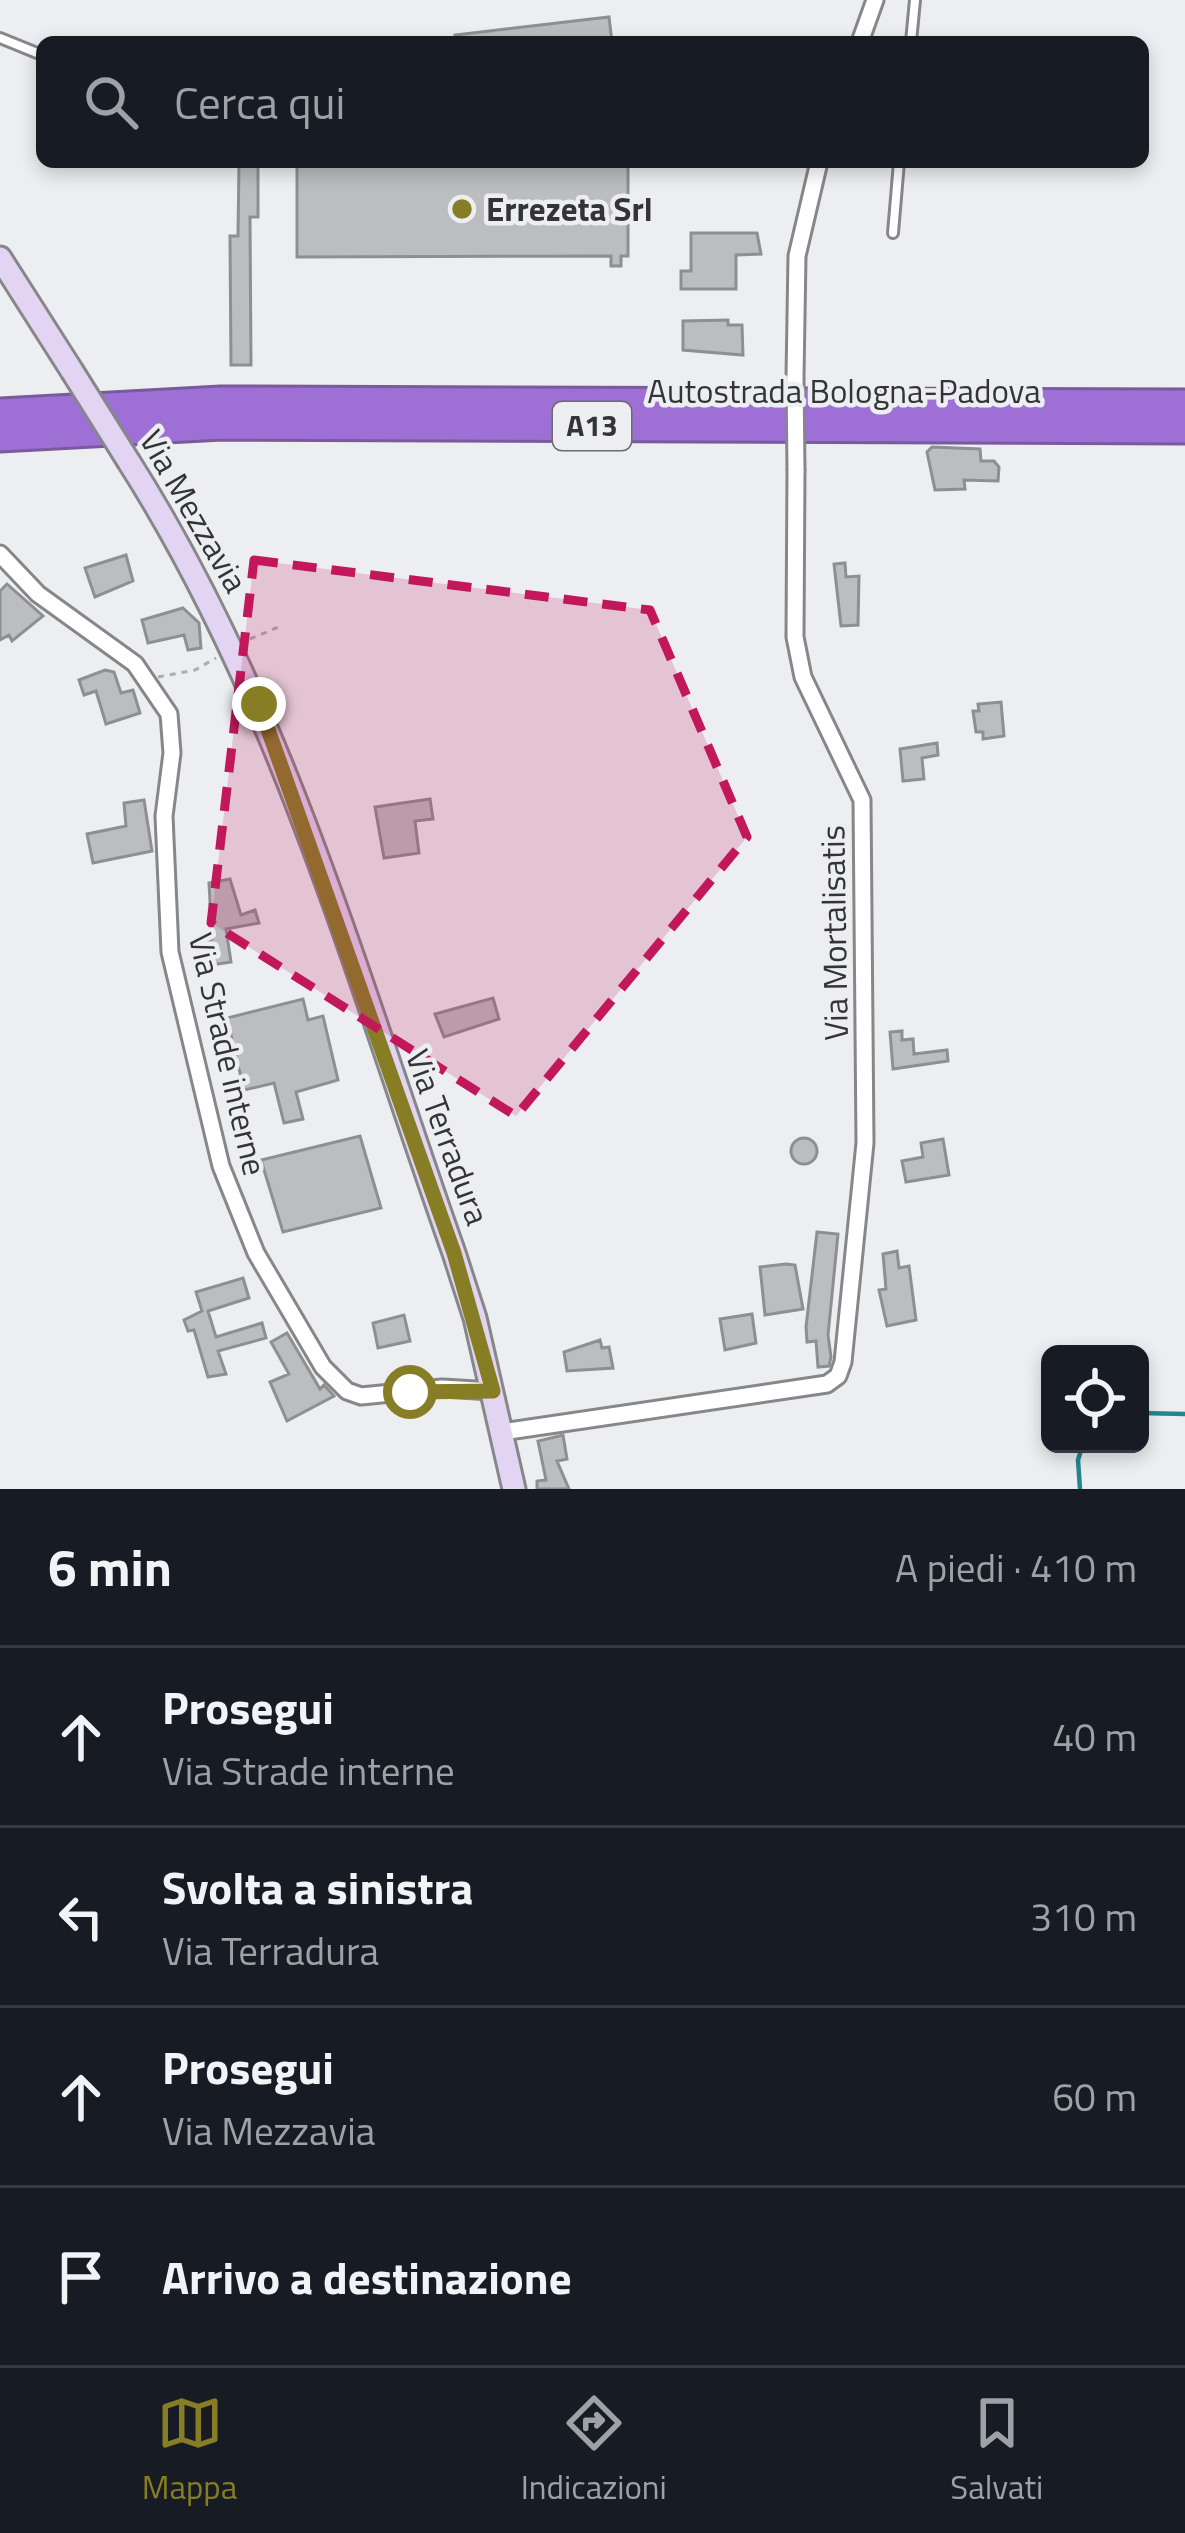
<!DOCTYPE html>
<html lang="it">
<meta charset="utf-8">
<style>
body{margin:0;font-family:"Titillium Web",sans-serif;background:#242831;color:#f1f3f6}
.controls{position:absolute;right:36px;bottom:36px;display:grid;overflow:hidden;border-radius:18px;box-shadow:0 6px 18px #0003}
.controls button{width:108px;height:108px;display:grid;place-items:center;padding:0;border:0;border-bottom:3px solid #363941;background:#171b24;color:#f1f3f6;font:60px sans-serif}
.stop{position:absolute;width:36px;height:36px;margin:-27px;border:9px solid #867d24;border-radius:50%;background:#fff}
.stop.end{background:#867d24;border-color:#fff;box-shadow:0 3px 12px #0008}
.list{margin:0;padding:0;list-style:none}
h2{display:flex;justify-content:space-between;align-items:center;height:156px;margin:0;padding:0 48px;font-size:51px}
h2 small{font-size:39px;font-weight:400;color:#9ea1a6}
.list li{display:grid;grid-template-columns:78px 1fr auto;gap:36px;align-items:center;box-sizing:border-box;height:180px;padding:0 48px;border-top:3px solid #363941}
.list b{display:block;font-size:45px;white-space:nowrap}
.list p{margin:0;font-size:39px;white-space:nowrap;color:#9ea1a6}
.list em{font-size:39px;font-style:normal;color:#9ea1a6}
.icon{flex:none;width:66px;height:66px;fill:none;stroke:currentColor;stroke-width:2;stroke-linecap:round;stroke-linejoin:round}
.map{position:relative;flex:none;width:1185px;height:1489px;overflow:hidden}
.search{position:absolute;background:#171b24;box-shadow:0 6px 18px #0003;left:36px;right:36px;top:36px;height:132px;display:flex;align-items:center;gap:30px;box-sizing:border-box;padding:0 42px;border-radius:18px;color:#9ea1a6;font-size:45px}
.sheet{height:876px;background:#171b24}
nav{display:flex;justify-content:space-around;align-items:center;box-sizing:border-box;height:168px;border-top:3px solid #363941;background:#171b24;font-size:33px;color:#9ea1a6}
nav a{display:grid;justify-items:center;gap:6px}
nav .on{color:#867d24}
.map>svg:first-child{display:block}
</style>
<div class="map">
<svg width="1185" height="1489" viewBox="0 0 1185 1489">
<rect width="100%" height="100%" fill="#edeef1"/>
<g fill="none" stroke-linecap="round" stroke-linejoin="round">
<path stroke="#218891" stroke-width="4.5" d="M1140,1413l45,1
M1080,1489l-2,-29 5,-16"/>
</g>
<path fill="#bbbdbf" stroke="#8d8f91" stroke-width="3" d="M609,17l3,25h-157v-7z
M239,162h19v55h-8l1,148h-20l-1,-129h8z
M297,162h331v94h-7v10h-10v-10l-314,1z
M691,233h66l4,21 -25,1v34h-55v-18h10z
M728,320v5h14l1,30 -60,-5v-29z
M932,447l48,2 1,12h13l5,6 -1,14 -34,-1 1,9 -30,1 -8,-38z
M126,555l7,26 -38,16 -10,-29z
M845,563l1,14 13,-1 -1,49 -17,1 -7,-62z
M7,584l36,32 -31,25 -3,-6 -9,5v-49z
M183,608l16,15 2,25 -13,2 -4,-15 -36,8 -6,-23z
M105,670l9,2 7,21 12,-3 7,23 -34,11 -10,-33 -12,4 -5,-15z
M1001,702l3,34 -21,3v-7h-7l-3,-21h6l-1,-7z
M937,743l1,12 -16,3 2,21 -21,2 -3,-32z
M430,799l3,20 -18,2 4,32 -35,5 -9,-51z
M144,800l8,51 -59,12 -6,-29 39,-8 -2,-23z
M230,879l11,36 14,-5 4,13 -33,6 5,33 -26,4 -4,-25 11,-2 -3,-56z
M493,998l6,21 -55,18 -9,-23z
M303,999l5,21 15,-4 15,64 -42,12 7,27 -19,4 -10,-40 -30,7 -17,-72z
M902,1031v9l11,-1 1,15 33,-4 1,11 -55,8 -3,-37z
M360,1136l21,72 -98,24 -22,-72z
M791 1151a13 13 0 1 1 26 0a13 13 0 1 1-26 0Z
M943,1139l6,36 -43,7 -4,-21 21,-4 -2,-14z
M817,1232l21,2 -10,101 3,22 -2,9 -11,1 -2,-26 -9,1 -1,-15z
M897,1251l2,17 10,-2 7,54 -29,6 -8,-36 7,-1 -3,-35z
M786,1264l9,1 8,44 -38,6 -5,-48z
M243,1278l6,20 -41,13 8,26 46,-14 4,15 -48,13 8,23 -18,3 -14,-47 -6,1 -4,-11 18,-9 -6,-19z
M752,1314l4,29 -31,7 -5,-31z
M404,1315l6,26 -32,7 -5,-25z
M287,1333l33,56 4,-4 10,11 -47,25 -17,-39 19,-8 -18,-32z
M600,1340l2,8 7,-1 4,21 -46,3 -3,-19z
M563,1435l4,24 -10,2 12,28h-32v-8l9,-1 -8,-39z"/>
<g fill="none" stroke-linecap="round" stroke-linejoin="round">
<defs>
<path id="lane" d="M0,38l42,17
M911,42l4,-42
M893,233l6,-71"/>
<path id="street" d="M860,42l15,-42
M795,377l2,-121 22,-94
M0,554l38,40 97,70 34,50 3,39 -8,63 6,136 51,214 35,87 67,114 24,24 14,5 81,-8 51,3
M502,1432l325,-48 11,-8 5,-14 22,-219 -3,-343 -59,-123 -8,-40 1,-166"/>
<path id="secondary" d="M0,258l72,113
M129,462c154,242 230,523 325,791l21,65 39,171"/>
<path id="highway" d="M0,413l221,-12 964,3
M0,437l222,-12 963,4"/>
</defs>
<use href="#lane" stroke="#868789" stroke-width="14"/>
<use href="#street" stroke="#868789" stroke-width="21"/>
<use href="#secondary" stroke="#868789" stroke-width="27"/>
<use href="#highway" stroke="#795a9d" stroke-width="33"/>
<path stroke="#acadb0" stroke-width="3" stroke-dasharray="6 6" stroke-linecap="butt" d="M250,639l31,-13
M158,677l37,-7 21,-12"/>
<use href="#lane" stroke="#fff" stroke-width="8"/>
<use href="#street" stroke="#fff" stroke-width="15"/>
<use href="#secondary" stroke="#e2d4f2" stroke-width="21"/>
<use href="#highway" stroke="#9e6fd5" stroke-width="27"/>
<defs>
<path id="street-bridge" d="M795,377l1,94"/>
<path id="secondary-bridge" d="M72,371l57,91"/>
</defs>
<use href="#street-bridge" stroke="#868789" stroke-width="21" stroke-linecap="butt"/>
<use href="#secondary-bridge" stroke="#868789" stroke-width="27" stroke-linecap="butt"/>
<use href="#street-bridge" stroke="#fff" stroke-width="15"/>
<use href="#secondary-bridge" stroke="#e2d4f2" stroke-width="21"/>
</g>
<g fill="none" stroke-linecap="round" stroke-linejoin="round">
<path stroke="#867d24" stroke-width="15" d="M259,704l195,549 39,138 -83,1"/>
</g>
<path fill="#c2185b" fill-opacity="0.2" stroke="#c2185b" stroke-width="9" stroke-dasharray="24 15" stroke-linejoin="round" d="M254,560l396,50 97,227 -231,279 -305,-193z"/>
<circle fill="#867d24" stroke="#edeef1" stroke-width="4.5" cx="462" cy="209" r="12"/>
<g text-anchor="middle" stroke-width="9" stroke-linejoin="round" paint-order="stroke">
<rect fill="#edeef1" stroke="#6c6c6e" stroke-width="3" x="553" y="402" width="78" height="48" rx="9"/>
<g font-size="30" font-weight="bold" fill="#343436">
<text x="592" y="436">A13</text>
</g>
<g font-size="33" font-weight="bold" fill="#343436" stroke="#edeef1" text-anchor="start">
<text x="486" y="221">Errezeta Srl</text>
</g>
<g font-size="33" fill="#343436" stroke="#edeef1">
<text x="844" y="403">Autostrada Bologna-Padova</text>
<text transform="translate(194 511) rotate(60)" y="12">Via Mezzavia</text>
<text transform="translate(834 933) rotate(-91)" y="12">Via Mortalisatis</text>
<text transform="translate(228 1054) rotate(77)" y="12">Via Strade interne</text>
<text transform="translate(448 1137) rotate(70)" y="12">Via Terradura</text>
</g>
</g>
</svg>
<div class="controls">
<button><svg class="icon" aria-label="locate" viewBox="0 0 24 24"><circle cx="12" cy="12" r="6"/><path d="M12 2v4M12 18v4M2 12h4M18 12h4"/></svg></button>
</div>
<div class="stop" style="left:410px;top:1392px"></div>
<div class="stop end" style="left:259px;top:704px"></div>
<div class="search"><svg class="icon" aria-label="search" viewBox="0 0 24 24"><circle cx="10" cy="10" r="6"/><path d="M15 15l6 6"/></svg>Cerca qui</div>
</div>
<section class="sheet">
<h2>6 min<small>A piedi · 410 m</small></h2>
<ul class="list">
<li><svg class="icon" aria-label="ahead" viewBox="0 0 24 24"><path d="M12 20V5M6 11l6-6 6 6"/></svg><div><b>Prosegui</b><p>Via Strade interne</p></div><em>40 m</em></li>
<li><svg class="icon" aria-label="left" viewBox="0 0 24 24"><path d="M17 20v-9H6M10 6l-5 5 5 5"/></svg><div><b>Svolta a sinistra</b><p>Via Terradura</p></div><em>310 m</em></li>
<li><svg class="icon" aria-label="ahead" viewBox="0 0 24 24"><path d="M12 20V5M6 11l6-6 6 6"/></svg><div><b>Prosegui</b><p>Via Mezzavia</p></div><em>60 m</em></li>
<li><svg class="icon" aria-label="arrive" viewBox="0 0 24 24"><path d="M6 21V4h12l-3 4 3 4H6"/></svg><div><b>Arrivo a destinazione</b></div></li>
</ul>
</section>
<nav>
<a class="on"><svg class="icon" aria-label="map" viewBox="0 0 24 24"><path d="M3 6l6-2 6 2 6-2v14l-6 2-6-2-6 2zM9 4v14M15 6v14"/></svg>Mappa</a>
<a><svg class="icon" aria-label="directions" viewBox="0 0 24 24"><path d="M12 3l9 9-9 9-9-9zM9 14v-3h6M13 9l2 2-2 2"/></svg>Indicazioni</a>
<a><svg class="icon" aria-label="saved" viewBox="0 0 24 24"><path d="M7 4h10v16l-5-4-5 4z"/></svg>Salvati</a>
</nav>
